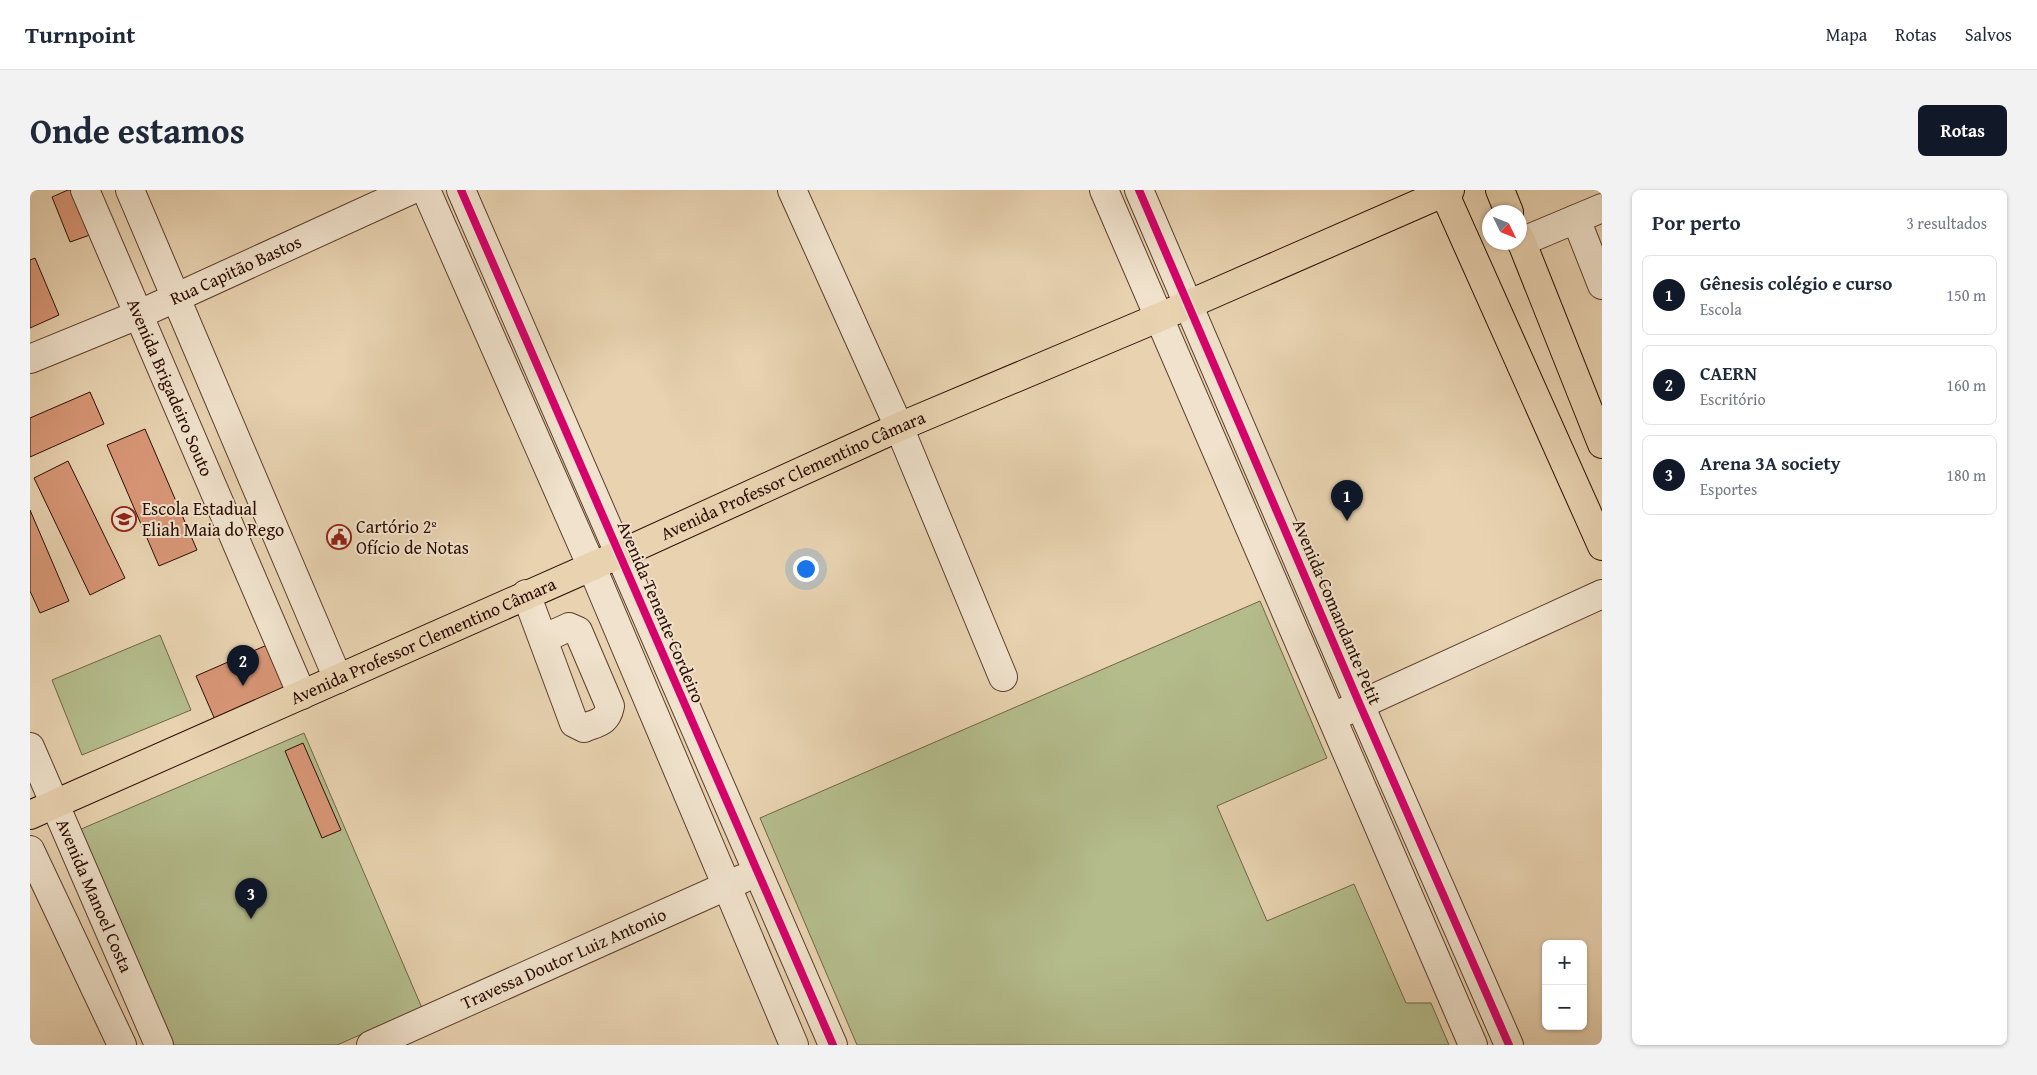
<!DOCTYPE html>
<html lang="pt">
<meta charset="utf-8">
<style>
body{margin:0;font-family:"Gentium Book Plus",serif;background:#f2f2f3;color:#1f2937}
.controls{position:absolute;right:15px;bottom:15px;display:grid;overflow:hidden;border-radius:8px;box-shadow:0 1px 4px #0004}
.controls button{width:45px;height:45px;display:grid;place-items:center;padding:0;border:0;border-bottom:1px solid #e0e1e3;background:#fff;color:#1f2937;font:25px sans-serif}
.compass{position:absolute;left:1452px;top:15px;width:45px;height:45px;border-radius:50%;background:#fff;box-shadow:0 1px 4px #0004;rotate:133deg}
.you{position:absolute;left:775px;top:378px;width:18px;height:18px;margin:-12px;border:4px solid #fff;border-radius:50%;background:#1a73e8;box-shadow:0 0 0 8px #1a73e833}
.badge{display:grid;place-items:center;width:32px;height:32px;border-radius:50%;background:#111827;color:#fff;font-size:16px;font-weight:700}
.pin{position:absolute;translate:-50% -41px;filter:drop-shadow(0 1px 2px #0008)}
.pin::after{content:'';position:absolute;top:26px;width:18px;height:15px;background:inherit;clip-path:polygon(0 0,100% 0,50% 100%)}
.list{margin:0;padding:0;list-style:none}
h2{display:flex;justify-content:space-between;align-items:center;height:65px;margin:0;padding:0 20px;font-size:21px}
h2 small{font-size:16px;font-weight:400;color:#747a83}
.list li{display:grid;grid-template-columns:32px 1fr auto;gap:15px;align-items:center;box-sizing:border-box;height:80px;margin:0 10px 10px;padding:0 10px;border:1px solid #e0e1e3;border-radius:8px}
.list b{display:block;font-size:19px;white-space:nowrap}
.list p{margin:0;font-size:16px;white-space:nowrap;color:#747a83}
.list em{font-size:16px;font-style:normal;color:#747a83}
.map{position:relative;flex:none;width:1572px;height:855px;overflow:hidden;border-radius:8px}
header{display:flex;align-items:center;gap:30px;box-sizing:border-box;height:70px;padding:0 25px;background:#fff;border-bottom:1px solid #e0e1e3}
header strong{font-size:24px}
nav{display:flex;gap:28px;margin-inline-start:auto;font-size:18px}
.intro{display:flex;align-items:center;justify-content:space-between;box-sizing:border-box;height:120px;padding:0 30px}
h1{margin:0;font-size:35px}
.button{padding:12px 22px;border-radius:8px;background:#111827;color:#fff;font-size:18px;font-weight:700}
main{display:flex;gap:30px;padding:0 30px}
aside{flex:1;background:#fff;border-radius:8px;box-shadow:0 1px 4px #0004}
.map>svg:first-child{display:block}
</style>
<header>
<strong>Turnpoint</strong>
<nav><a>Mapa</a><a>Rotas</a><a>Salvos</a></nav>
</header>
<div class="intro"><h1>Onde estamos</h1><a class="button">Rotas</a></div>
<main>
<div class="map">
<svg width="1572" height="855" viewBox="0 0 1572 855">
<rect width="100%" height="100%" fill="#e8d2b0"/>
<filter id="stains"><feTurbulence type="fractalNoise" baseFrequency=".004" numOctaves="4"/><feColorMatrix values="0 0 0 0 .2 0 0 0 0 .09 0 0 0 0 .02 0 0 0 .5 -.17"/></filter>
<radialGradient id="worn" r=".72"><stop offset=".6" stop-color="#630" stop-opacity="0"/><stop offset="1" stop-color="#630" stop-opacity=".3"/></radialGradient>
<path fill="#b4bc8c" stroke="#706446" d="M1230,411l67,157 -110,48 50,115 87,-37 52,119h25l18,42h-592l-97,-227z
M130,445l31,75 -109,45 -30,-75z
M274,543l118,275 -85,37h-166l-92,-215z"/>
<path fill="#d89676" stroke="#2c0d00" d="M38,0h4l18,45 -20,7 -18,-45z
M5,68l24,57 -29,13v-68z
M60,202l14,32 -74,33v-39z
M115,239l52,121 -38,16 -52,-121z
M38,271l57,117 -35,17 -56,-117z
M0,320l39,91 -29,12 -10,-22z
M237,455l22,52 -73,25 -20,-46z
M273,553l38,87 -19,8 -37,-87z"/>
<g fill="none" stroke-linecap="round" stroke-linejoin="round">
<defs>
<g id="minor">
<path id="s1" d="M55,0l217,505"/>
<path d="M100,0l208,489"/>
<path d="M396,0l165,375 203,480"/>
<path d="M431,0l372,855"/>
<path d="M762,0l107,237 104,250"/>
<path d="M1074,0l369,855"/>
<path d="M1109,0l221,515 149,340"/>
<path d="M1546,29l26,66"/>
<path d="M1491,52l81,-34"/>
<path id="s2" d="M0,169l110,-45 271,-124"/>
<path d="M496,404l48,129 10,5c15,-6 23,-6 26,-22l-32,-75 -9,-4 -26,12"/>
<path d="M1314,522l258,-118"/>
<path id="s3" d="M0,557l129,298"/>
<path d="M0,660l92,195"/>
<path id="s4" d="M341,855l371,-166"/>
</g>
<g id="major">
<path d="M1413,0l159,356"/>
<path d="M1470,0l9,22"/>
<path d="M1490,48l82,206"/>
<path id="s5" d="M0,625l590,-261 279,-127 261,-110 290,-127"/>
</g>
</defs>
<use href="#minor" stroke="#5b3e2c" stroke-width="30"/>
<use href="#major" stroke="#2c0d00" stroke-width="30"/>
<use href="#minor" stroke="#f0e2cc" stroke-width="28"/>
<use href="#major" stroke="#e8d2b0" stroke-width="28"/>
<defs>
<path id="cycleway" d="M431,0l372,855
M1109,0l221,515 149,340"/>
</defs>
<use href="#cycleway" stroke="#f0e2cc" stroke-width="11"/>
<use href="#cycleway" stroke="#d6006c" stroke-width="8"/>
</g>
<defs>
<symbol id="school-ring" viewBox="-11 -11 22 22"><circle r="9.5" fill="#f0e2cc" stroke="#8f2418" stroke-width="1.5"/><path d="M0-5L7-2L0 1L-7-2ZM-4 1L0 2.5L4 1V4Q0 6-4 4Z" fill="#8f2418"/></symbol>
<symbol id="civic-ring" viewBox="-11 -11 22 22"><circle r="9.5" fill="#f0e2cc" stroke="#8f2418" stroke-width="1.5"/><path d="M-.6-6.5H3V-4.5H.6V-3L4-1V1h2V6H-6V1h2V-1L-.6-3ZM-1.2 2.5V6h2.4V2.5Z" fill="#8f2418"/></symbol>
</defs>
<g fill-rule="evenodd">
<use href="#school-ring" x="80" y="315" width="28" height="28"/>
<use href="#civic-ring" x="295" y="333" width="28" height="28"/>
</g>
<g text-anchor="middle" stroke-width="4" stroke-linejoin="round" paint-order="stroke">
<g font-size="18" fill="#2c0d00" stroke="#f0e2cc">
<text dy="6" stroke="none"><textPath href="#s2" startOffset="224">Rua Capitão Bastos</textPath></text>
<text dy="6" stroke="none"><textPath href="#s1" startOffset="215">Avenida Brigadeiro Souto</textPath></text>
<text dy="6" stroke="none"><textPath href="#s5" startOffset="835">Avenida Professor Clementino Câmara</textPath></text>
<text transform="translate(631 422) rotate(67)" y="6">Avenida Tenente Cordeiro</text>
<text transform="translate(1307 422) rotate(67)" y="6">Avenida Comandante Petit</text>
<text dy="6" stroke="none"><textPath href="#s5" startOffset="430">Avenida Professor Clementino Câmara</textPath></text>
<text dy="6" stroke="none"><textPath href="#s3" startOffset="162">Avenida Manoel Costa</textPath></text>
<text dy="6" stroke="none"><textPath href="#s4" startOffset="211">Travessa Doutor Luiz Antonio</textPath></text>
</g>
<g font-size="18" fill="#2c0d00" stroke="#f0e2cc" text-anchor="start">
<text x="112" y="325">Escola Estadual<tspan x="112" dy="21">Eliah Maia do Rego</tspan></text>
<text x="326" y="343">Cartório 2º<tspan x="326" dy="21">Ofício de Notas</tspan></text>
</g>
</g>
<rect width="100%" height="100%" filter="url(#stains)"/>
<rect width="100%" height="100%" fill="url(#worn)"/>
</svg>
<div class="controls">
<button>+</button>
<button>−</button>
</div>
<svg class="compass" viewBox="-18 -18 36 36"><path d="M0-13l5 13h-10z" fill="#e53935"/><path d="M0 13l5-13h-10z" fill="#747a83"/></svg>
<div class="you"></div>
<div class="pin badge" style="left:1317px;top:331px">1</div>
<div class="pin badge" style="left:213px;top:496px">2</div>
<div class="pin badge" style="left:221px;top:729px">3</div>
</div>
<aside>
<h2>Por perto<small>3 resultados</small></h2>
<ul class="list">
<li><span class="badge">1</span><div><b>Gênesis colégio e curso</b><p>Escola</p></div><em>150 m</em></li>
<li><span class="badge">2</span><div><b>CAERN</b><p>Escritório</p></div><em>160 m</em></li>
<li><span class="badge">3</span><div><b>Arena 3A society</b><p>Esportes</p></div><em>180 m</em></li>
</ul>
</aside>
</main>
